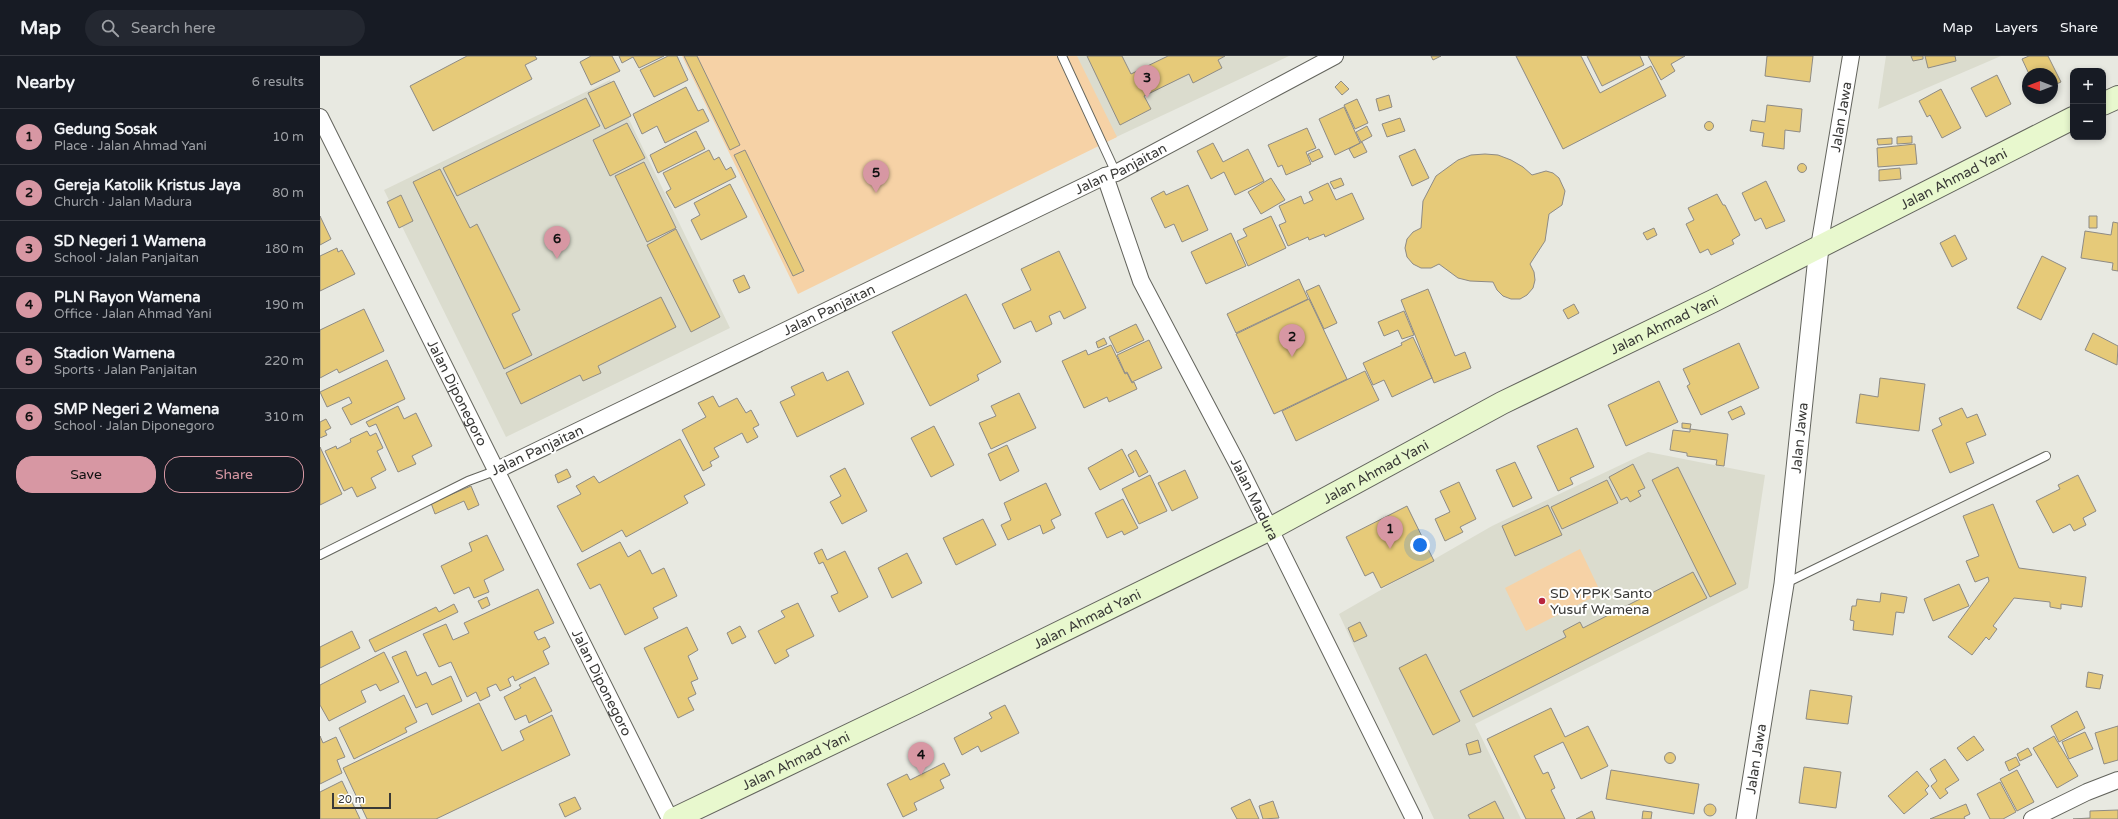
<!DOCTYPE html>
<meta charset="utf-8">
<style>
body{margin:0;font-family:"Varela Round",sans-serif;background:#242831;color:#f1f3f6}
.controls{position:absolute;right:12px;top:12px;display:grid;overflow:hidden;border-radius:8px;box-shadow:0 2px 6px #0003}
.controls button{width:36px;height:36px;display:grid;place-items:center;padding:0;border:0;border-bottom:1px solid #363941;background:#171b24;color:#f1f3f6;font:20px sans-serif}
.compass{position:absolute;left:1702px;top:12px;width:36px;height:36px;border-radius:50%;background:#171b24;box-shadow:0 2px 6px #0003;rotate:270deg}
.scale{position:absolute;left:12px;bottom:10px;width:59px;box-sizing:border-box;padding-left:4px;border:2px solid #393937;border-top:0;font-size:11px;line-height:14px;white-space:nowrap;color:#393937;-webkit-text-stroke:3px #fffffe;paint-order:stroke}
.you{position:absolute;left:1100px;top:489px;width:14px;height:14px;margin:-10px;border:3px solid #fff;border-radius:50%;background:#1a73e8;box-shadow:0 0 0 6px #1a73e833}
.badge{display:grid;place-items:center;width:26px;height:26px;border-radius:50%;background:#d797a3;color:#111;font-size:13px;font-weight:700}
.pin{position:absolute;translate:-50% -33px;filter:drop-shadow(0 1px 2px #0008)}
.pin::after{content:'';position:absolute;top:21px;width:14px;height:12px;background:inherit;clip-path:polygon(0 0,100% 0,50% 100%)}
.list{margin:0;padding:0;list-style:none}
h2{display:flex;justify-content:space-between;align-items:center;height:52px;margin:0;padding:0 16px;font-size:17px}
h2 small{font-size:13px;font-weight:400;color:#9ea1a6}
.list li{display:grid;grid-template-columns:26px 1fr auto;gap:12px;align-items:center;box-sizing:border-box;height:56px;padding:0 16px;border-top:1px solid #363941}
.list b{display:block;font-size:15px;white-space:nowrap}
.list p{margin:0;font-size:13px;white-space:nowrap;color:#9ea1a6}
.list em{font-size:13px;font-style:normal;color:#9ea1a6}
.actions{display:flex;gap:8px;padding:12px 16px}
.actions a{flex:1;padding:9px 0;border:1px solid #d797a3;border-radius:16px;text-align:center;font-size:14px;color:#d797a3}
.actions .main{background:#d797a3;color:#111}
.icon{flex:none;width:22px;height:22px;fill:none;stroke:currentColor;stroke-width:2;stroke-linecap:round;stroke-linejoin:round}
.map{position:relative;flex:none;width:1798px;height:763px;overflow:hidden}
header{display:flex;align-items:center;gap:24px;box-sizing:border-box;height:56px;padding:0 20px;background:#171b24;border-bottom:1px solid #363941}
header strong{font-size:19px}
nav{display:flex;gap:22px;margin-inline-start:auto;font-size:14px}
.search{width:280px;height:36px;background:#242831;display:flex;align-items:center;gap:10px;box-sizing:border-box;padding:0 14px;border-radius:22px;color:#9ea1a6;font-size:15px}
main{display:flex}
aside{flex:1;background:#171b24}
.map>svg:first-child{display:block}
</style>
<header>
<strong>Map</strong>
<div class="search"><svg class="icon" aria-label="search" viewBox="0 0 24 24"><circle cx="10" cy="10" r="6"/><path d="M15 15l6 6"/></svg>Search here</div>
<nav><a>Map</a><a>Layers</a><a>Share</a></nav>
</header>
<main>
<aside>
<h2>Nearby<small>6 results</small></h2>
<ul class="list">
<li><span class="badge">1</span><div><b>Gedung Sosak</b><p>Place · Jalan Ahmad Yani</p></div><em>10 m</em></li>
<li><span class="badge">2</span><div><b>Gereja Katolik Kristus Jaya</b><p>Church · Jalan Madura</p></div><em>80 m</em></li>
<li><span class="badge">3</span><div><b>SD Negeri 1 Wamena</b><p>School · Jalan Panjaitan</p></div><em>180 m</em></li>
<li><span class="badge">4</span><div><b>PLN Rayon Wamena</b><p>Office · Jalan Ahmad Yani</p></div><em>190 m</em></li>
<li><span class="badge">5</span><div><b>Stadion Wamena</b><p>Sports · Jalan Panjaitan</p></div><em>220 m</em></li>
<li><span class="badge">6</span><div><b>SMP Negeri 2 Wamena</b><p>School · Jalan Diponegoro</p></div><em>310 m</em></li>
</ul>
<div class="actions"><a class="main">Save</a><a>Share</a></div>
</aside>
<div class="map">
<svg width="1798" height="763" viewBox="0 0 1798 763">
<rect width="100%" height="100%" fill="#e8e9e1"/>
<path fill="#dbdcce" d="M753,0h216l-177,83z
M1566,0h115l-123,53z
M290,24l120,248 -224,109 -122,-247z
M1328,396l117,23 -17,113 -273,136 46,95h-87l-95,-205 153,-88z"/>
<path fill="#f6d2a6" d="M362,0h395l40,81 -319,157z
M1260,493l21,44 -75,38 -21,-43z"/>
<path fill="#e6ca79" stroke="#8e8b85" d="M147,0h68l2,3 -12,6 7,14 -99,52 -23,-45z
M271,0h21l8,15 -29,14 -11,-23z
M299,0h45l-25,12 -6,-11 -11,6z
M348,0h9l11,24 -34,17 -14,-27z
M364,0h13l43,89 -10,5z
M767,0h35l9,18 37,-18h57l-7,4 4,8 -29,15 -4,-9 -45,22 7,13 -31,16z
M1111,0h10l-8,4z
M1196,0h65l19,37 51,-27 15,30 -103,53z
M1267,0h53l4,9 -42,21z
M1328,0h37l-14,8 4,7 -14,9z
M1447,0h46l-3,26 -45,-6z
M1591,0h12v3l-10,2z
M1605,0h30l1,5 -28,7z
M1709,0h19l13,26 -9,4v-12h-23l-7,-15z
M1677,19l14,29 -25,13 -15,-29z
M294,25l17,35 -26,13 -17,-36z
M1021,25l8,8 -7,6 -7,-8z
M366,31l12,24 5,-2 6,12 -44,22 -8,-17 -15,8 -9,-20z
M1621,33l20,39 -19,10 -12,-23 -3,2 -8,-16z
M1069,39l3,12 -13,4 -3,-12z
M266,42l14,28 -143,70 -14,-28z
M1037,43l11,24 -13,6 -11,-24z
M1447,49l35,4 -2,23 -15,-2 -1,19 -22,-3 2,-13 -14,-2 2,-11 13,2z
M1024,51l16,36 -25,12 -16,-36z
M1080,62l5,13 -18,6 -5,-13z
M1384.5 70a4.5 4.5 0 1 1 9 0a4.5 4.5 0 1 1-9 0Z
M307,67l18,35 -35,18 -17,-36z
M1047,70l5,10 -11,6 -5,-10z
M987,72l9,20 -10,4 5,12 -25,11 -4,-10 -4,2 -10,-22z
M376,75l9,18 -47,24 -8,-18z
M1592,80v7l-15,1v-7z
M1572,82v6l-14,1 -1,-6z
M1042,86l5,10 -13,6 -5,-9z
M893,87l10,19 25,-13 16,32 -29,14 -11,-23 -13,7 -14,-28z
M1595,88l2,20 -39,3 -1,-19z
M999,93l4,8 -11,5 -4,-8z
M1095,93l14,29 -17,8 -13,-30z
M389,94l5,10 5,-3 7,13 5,-3 5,10 -61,31 -9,-16 5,-3 -8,-16z
M425,94l59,121 -11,5 -59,-121z
M1165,98l13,1 13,5 12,7 9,8 14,-4 7,2 6,5 6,13 -3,14 -13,9 -4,27 -15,23 4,8 1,8 -2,8 -6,7 -7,4h-9l-8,-3 -6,-6 -4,-8 -23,-1 -12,-3 -19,-14 -8,4h-10l-8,-4 -6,-7 -2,-9 2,-9 6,-7 8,-4 2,-27 13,-25 22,-16 13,-5z
M324,106l32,66 -29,14 -32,-66z
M1477.5 112a4.5 4.5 0 1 1 9 0a4.5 4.5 0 1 1-9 0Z
M1580,112l1,11 -22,2v-11z
M120,113l30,59 7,-4 43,86 -8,4 20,41 -28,14 -91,-187z
M951,122l14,22 -24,14 -13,-22z
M1021,122l3,7 -10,4 -4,-7z
M1446,125l19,40 -19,8 -5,-11 -6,3 -13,-28z
M1008,127l8,17 16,-7 12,26 -39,18 -1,-3 -15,6 -1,-3 -20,9 -9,-21 7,-3 -7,-16 22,-10 3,8 9,-4 -4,-8z
M410,128l17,33 -46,23 -10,-20 9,-5 -6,-12z
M868,129l20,45 -26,12 -8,-18 -9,4 -14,-30 13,-7 2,4z
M1397,138l6,11h2l15,30 -8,5 2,4 -23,11 -3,-6 -8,4 -14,-29 8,-4 -6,-12z
M81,139l12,26 -14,7 -12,-26z
M0,160l11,23 -11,6z
M951,160l15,32 -38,18 -11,-25 10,-5 -4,-7z
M1769,160h8v12h-8z
M1793,166l5,1v48l-6,-1 1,-7 -32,-5 4,-27 26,4z
M1334,172l3,7 -10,5 -4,-7z
M356,173l44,88 -29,15 -44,-87z
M911,177l15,33 -40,18 -15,-32z
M1635,179l12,24 -15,8 -12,-24z
M17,192l1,4 4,-2 13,24 -35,17v-35z
M739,195l27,57 -22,11 -4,-8 -11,5 3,8 -16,8 -5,-11 -17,8 -12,-25 29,-14 -10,-21z
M1722,200l24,12 -25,52 -24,-12z
M424,219l6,13 -11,5 -6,-13z
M979,223l9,20 -72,34 -9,-19z
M999,229l18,38 -13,6 -18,-38z
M1108,233l27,67 10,-4 6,16 -37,15 -33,-83z
M646,238l35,68 -24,13 2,5 -49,26 -38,-74z
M341,241l15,30 -78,39 3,7 -18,8 -3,-6 -59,29 -15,-31z
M989,243l38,80 -73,35 -38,-80z
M1254,248l5,9 -11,6 -5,-9z
M44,253l20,42 -45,22 -2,-4 -17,9v-48z
M1084,255l10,24 -12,4 -4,-9 -14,6 -6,-14z
M816,268l8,16 -27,13 -8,-16z
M1773,277l25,13 -1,19 -32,-15z
M1093,281l19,41 -40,19 -8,-17 -11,5 -10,-22 39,-18 -1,-2z
M784,282l3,6 -9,4 -2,-6z
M829,284l13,28 -30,14 -5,-10 -2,1 -8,-18z
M1419,287l20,45 -58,27 -14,-29 3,-2 -7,-15z
M791,289l14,29 2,-1 5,10 2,-1 3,7 -28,13 -2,-5 -23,11 -22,-47 24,-11 2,5z
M67,304l18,39 -54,26 -9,-17 10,-5 -3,-6 -22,10 -7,-15z
M528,315l16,33 -67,33 -17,-35 15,-7 -4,-8 32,-15 4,9z
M1045,315l14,29 -83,41 -14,-30z
M1560,322l45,6 -6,47 -63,-8 4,-29 18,3z
M1339,325l19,41 -52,24 -18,-41z
M699,337l17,35 -45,21 -12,-26 17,-7 -5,-10z
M393,340l6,11 18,-9 9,15 5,-3 8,15 -6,3 5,9 -11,6 -5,-10 -28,15 5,9 -9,5 2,4 -9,5 -21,-41 24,-13 -8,-14z
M78,350l6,13 12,-6 16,33 -20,10 4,8 -18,8 -22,-48 -7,3 -3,-5z
M1421,350l4,8 -13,6 -4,-8z
M1642,352l5,10 10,-4 9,21 -20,8 8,20 -24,10 -18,-43 10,-5 -3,-7z
M6,363l5,9 -6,3 2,4 -7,3v-16z
M1362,367l9,1 -1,5 -8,-1z
M614,370l20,39 -23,12 -20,-39z
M1257,372l17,39 -24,11 3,6 -15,7 -21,-45z
M1370,373l38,5 -4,32 -8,-1 1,-5 -30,-4v-3l-17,-3 3,-20 17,2z
M47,375l3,5 6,-3 7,15 -6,3 9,19 -15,8 5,10 -19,9 -5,-10 -8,4 -19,-40 11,-5 1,3 14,-7 -1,-3z
M360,383l25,46 -21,11 4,7 -62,34 -4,-7 -40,22 -25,-46 24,-12 -5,-8 18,-10 5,7z
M687,389l12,26 -19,10 -12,-27z
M0,391l22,47 -22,11z
M802,393l12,23 -34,18 -12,-22z
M816,394l12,22 -9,5 -11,-22z
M1195,406l17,36 -19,9 -17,-37z
M1313,408l12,24 -7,3 3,5 -11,6 -3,-5 -6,3 -12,-23z
M1358,411l58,117 -26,13 -58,-117z
M525,412l22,43 -25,13 -12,-22 11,-6 -11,-20z
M247,413l4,8 -13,6 -3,-8z
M865,414l13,28 -26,13 -14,-28z
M830,419l17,36 -28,13 -17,-35z
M1758,419l18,36 -13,7 3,7 -12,6 -4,-7 -17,9 -17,-32 24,-12 -2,-4z
M1287,424l11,23 -56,26 -11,-22z
M1139,426l17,37 -16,8 3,5 -18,9 -10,-22 15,-7 -10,-21z
M726,427l15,32 -10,5 4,8 -12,6 -3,-9 -32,15 -7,-15 10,-5 -7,-17z
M151,430l8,19 -11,5 -4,-9 -29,13 -4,-11z
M803,443l15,29 -14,7 -2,-4 -15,7 -12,-25z
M1673,448l26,64 67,9 -4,30 -21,-3v5l-11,-2v-5l-36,-4 -21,28 4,3 -8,11 -3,-3 -14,18 -24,-18 41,-56 -1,-4 -13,5 -9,-21 13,-5 -16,-40z
M1228,449l14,30 -47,21 -13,-30z
M1087,450l27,55 -53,27 -8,-16 -8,4 -19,-39z
M663,463l13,26 -40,20 -13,-27z
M167,479l17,35 -20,10 5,12 -15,6 -5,-11 -15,7 -13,-28 31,-15 -3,-8z
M300,486l8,15 12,-7 12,24 12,-6 13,28 -24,12 5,10 -33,17 -25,-51 -10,5 -13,-25z
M502,493l5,11 18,-9 23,46 -29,15 -8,-16 7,-3 -15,-31 -4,2 -5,-11z
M587,497l15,30 -30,15 -14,-30z
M1373,516l14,26 -234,119 -13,-26 106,-54 -3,-6 17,-9 3,6z
M1639,528l10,22 -36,15 -9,-22z
M218,533l16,34 -20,9 4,8 7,-3 5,10 -7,4 6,13 -34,17 -2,-5 -5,3 3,7 -11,5 -4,-7 -9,4 3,8 -10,5 -4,-9 -9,5 -16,-35 -12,5 -16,-33 23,-10 7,16 16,-7 -5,-10z
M1561,537l26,4 -3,16 -8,-1 -3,23 -40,-5 1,-9 -4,-1 2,-14h4l1,-7 23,3z
M167,541l3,8 -8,4 -4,-8z
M478,547l16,33 -28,14 3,6 -14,8 -17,-33 27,-14 -4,-6z
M134,548l4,8 -83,40 -6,-12 67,-33 3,5z
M1040,566l7,14 -13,6 -6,-14z
M420,570l6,11 -14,7 -5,-11z
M367,571l11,23 -10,6 10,23 -7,3 5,12 -8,4 6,12 -16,8 -34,-70z
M32,575l8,17 -40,20v-21z
M86,595l11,25 9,-4 6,13 19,-9 11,25 -30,14 -5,-12 -11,5 -24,-51z
M64,596l15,30 -19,9 -4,-7 -15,7 5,11 -37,19 -9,-16v-20z
M1106,598l34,67 -27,14 -34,-67z
M1768,616l15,3 -3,14 -14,-2z
M215,621l17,34 -23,12 -3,-8 -11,5 -11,-23 17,-9 -2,-3z
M1490,634l42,6 -4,28 -42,-5z
M84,639l13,27 -12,6 2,4 -53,27 -15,-31z
M159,647l23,48 22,-11 -4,-9 32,-16 18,40 -134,64h-69l-24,-51z
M685,649l14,28 -38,19 -3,-6 -16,9 -8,-17 38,-20 -3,-5z
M1231,652l14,29 23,-11 20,40 -27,13 -18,-37 -29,14 9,18 5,-2 7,16 -4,2 14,29h-39l-39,-80z
M1757,655l8,17 -26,14 -8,-16z
M1798,670v34l-14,4 -9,-31z
M1765,676l8,17 -24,10 -7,-17z
M0,680l3,7 13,-6 9,20 -8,3 5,13 -22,11z
M1654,680l10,14 -17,11 -10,-13z
M1734,680l24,40 -21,12 -24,-40z
M1158,684l3,12 -12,3 -3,-11z
M1708,692l4,7 -12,6 -3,-7z
M1344.5 702a5.5 5.5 0 1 1 11 0a5.5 5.5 0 1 1-11 0Z
M1696,701l4,8 -11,6 -4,-9z
M1625,703l14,21 -14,9 3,4 -8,6 -9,-13 6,-5 -7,-12z
M624,707l6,12 -10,5 4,8 -30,15 3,7 -14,7 -16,-33 20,-10 3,6z
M1484,711l37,5 -5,36 -37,-5z
M1291,714l88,14 -5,30 -88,-15z
M1697,714l17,32 -17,9 -17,-32z
M1597,715l12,15 -4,4 3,4 -24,20 -16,-18z
M22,725l18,38h-40v-27z
M1680,726l16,30 -13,7h-13l-13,-25z
M255,741l6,12 -16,8 -6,-13z
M930,743l9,20h-22l-6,-11z
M953,745l6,17 -16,1 -4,-13z
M1175,745l9,18h-34l-2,-4z
M1384 754a6 6 0 1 1 12 0a6 6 0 1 1-12 0Z
M1646,748l4,10 -6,3 1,2h-35z
M1798,754v9h-45l17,-1v-7z
M1272,755l3,8h-19z
M1323,755l9,1 -1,7h-9z"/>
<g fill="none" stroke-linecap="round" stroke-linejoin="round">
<defs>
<path id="service" d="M742,0l54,117
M0,499l148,-74 27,-10
M1464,528l262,-128"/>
<g id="minor">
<path id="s1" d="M0,61l350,702"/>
<path id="s2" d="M785,120l36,105 96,182 177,356"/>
<path id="s3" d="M1499,191l32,-191"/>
<path id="s4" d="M175,415l610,-295 11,-3 219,-117"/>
<path d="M1712,763l55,-27 31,-12"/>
</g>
<g id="tertiary">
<path id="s5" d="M1426,763l38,-235 35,-337"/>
</g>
<g id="secondary">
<path d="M1783,48l15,-7"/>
<path id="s6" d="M354,763l242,-116 354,-174 232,-126 211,-102 360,-183"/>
</g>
</defs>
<use href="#service" stroke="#63645d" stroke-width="10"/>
<use href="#minor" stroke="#63645d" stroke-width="18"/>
<use href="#tertiary" stroke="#63645d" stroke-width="21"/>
<use href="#secondary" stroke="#63645d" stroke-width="24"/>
<use href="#service" stroke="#fff" stroke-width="8"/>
<use href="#minor" stroke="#fff" stroke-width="16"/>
<use href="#tertiary" stroke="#fff" stroke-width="19"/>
<use href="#secondary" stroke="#e8f8ce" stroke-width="22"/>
</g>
<circle fill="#b8263e" stroke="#fffffe" stroke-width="1.5" cx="1222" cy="545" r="4"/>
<g text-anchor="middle" stroke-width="4" stroke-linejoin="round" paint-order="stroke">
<g font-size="14" fill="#393937" stroke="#fffffe">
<text dy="5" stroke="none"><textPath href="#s3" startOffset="132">Jalan Jawa</textPath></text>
<text dy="5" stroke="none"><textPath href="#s4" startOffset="695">Jalan Panjaitan</textPath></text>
<text dy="5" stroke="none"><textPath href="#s6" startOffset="1431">Jalan Ahmad Yani</textPath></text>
<text dy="5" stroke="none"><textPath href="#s4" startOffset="371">Jalan Panjaitan</textPath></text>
<text dy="5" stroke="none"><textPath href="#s6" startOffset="1107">Jalan Ahmad Yani</textPath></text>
<text dy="5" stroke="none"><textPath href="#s1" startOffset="308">Jalan Diponegoro</textPath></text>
<text dy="5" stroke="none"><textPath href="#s5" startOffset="385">Jalan Jawa</textPath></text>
<text transform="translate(217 394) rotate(-25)" y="5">Jalan Panjaitan</text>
<text dy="5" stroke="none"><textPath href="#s6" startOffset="783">Jalan Ahmad Yani</textPath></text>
<text dy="5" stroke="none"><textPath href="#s2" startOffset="357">Jalan Madura</textPath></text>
<text dy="5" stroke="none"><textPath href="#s6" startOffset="459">Jalan Ahmad Yani</textPath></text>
<text dy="5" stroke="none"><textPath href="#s1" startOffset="632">Jalan Diponegoro</textPath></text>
<text dy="5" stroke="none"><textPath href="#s5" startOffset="61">Jalan Jawa</textPath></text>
<text dy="5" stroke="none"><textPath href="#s6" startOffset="135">Jalan Ahmad Yani</textPath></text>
</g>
<g font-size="14" fill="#393937" stroke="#fffffe" text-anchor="start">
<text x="1230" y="542">SD YPPK Santo<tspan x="1230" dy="16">Yusuf Wamena</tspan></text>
</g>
</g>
</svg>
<div class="controls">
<button>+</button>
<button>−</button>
</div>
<svg class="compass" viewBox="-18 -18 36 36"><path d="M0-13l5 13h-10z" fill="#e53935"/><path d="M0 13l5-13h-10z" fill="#9ea1a6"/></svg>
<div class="scale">20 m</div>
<div class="you"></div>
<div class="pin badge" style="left:1070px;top:493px">1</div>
<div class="pin badge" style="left:972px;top:301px">2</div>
<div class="pin badge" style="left:827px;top:42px">3</div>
<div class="pin badge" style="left:601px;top:719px">4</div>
<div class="pin badge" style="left:556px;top:137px">5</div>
<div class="pin badge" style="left:237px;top:203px">6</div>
</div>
</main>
